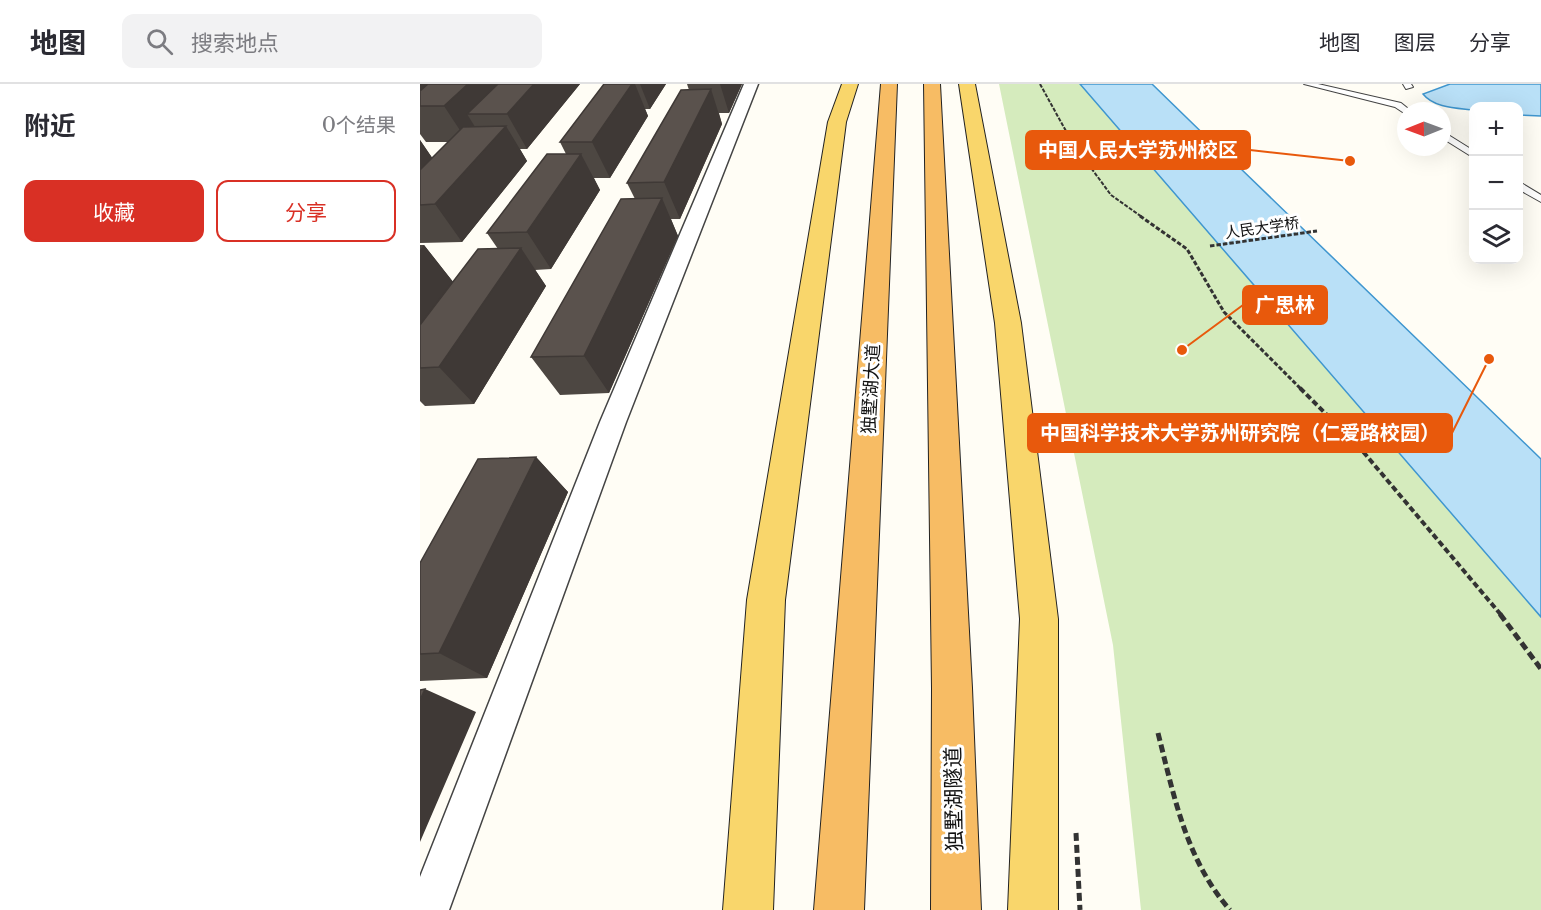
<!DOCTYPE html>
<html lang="zh">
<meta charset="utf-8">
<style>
body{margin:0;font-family:"Libre Baskerville","Noto Sans SC",serif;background:#f2f2f3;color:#2b2b33}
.controls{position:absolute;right:18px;top:18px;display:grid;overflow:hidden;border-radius:12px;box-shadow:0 6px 24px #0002}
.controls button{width:54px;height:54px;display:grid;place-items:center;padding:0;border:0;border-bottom:2px solid #e1e1e2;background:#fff;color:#2b2b33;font:30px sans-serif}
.compass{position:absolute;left:977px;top:18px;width:54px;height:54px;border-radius:50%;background:#fff;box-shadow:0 6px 24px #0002;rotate:269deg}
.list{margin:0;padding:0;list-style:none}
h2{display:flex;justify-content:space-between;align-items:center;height:78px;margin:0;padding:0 24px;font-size:26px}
h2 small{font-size:20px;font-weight:400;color:#7c7c81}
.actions{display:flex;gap:12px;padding:18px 24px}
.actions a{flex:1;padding:14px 0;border:2px solid #d93025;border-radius:12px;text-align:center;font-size:21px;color:#d93025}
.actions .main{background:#d93025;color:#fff}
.icon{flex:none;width:33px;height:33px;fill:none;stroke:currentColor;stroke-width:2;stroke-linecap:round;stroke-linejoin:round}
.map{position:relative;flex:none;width:1121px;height:826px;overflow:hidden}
header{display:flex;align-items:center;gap:36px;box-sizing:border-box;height:84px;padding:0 30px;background:#fff;border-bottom:2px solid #e1e1e2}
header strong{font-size:28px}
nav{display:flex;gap:33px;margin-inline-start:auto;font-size:21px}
.search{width:420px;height:54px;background:#f2f2f3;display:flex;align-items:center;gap:15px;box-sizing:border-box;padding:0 21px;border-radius:12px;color:#7c7c81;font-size:22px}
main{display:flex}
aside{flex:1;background:#fff}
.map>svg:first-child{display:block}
</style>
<header>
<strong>地图</strong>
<div class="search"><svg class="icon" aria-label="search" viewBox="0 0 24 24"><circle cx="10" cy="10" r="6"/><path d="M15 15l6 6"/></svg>搜索地点</div>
<nav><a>地图</a><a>图层</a><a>分享</a></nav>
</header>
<main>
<aside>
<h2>附近<small>0个结果</small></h2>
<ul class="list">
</ul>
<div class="actions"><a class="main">收藏</a><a>分享</a></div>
</aside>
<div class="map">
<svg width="1121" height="826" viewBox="0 0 1121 826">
<rect width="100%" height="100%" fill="#fffdf5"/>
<path fill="#d5ebbd" d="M579,0h81l461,533v293h-400l-28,-265z"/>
<path fill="#b9e0f7" stroke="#3f96cf" stroke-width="1.5" d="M660,0h72l73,71h-4l10,13 8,-1 302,292v158z
M1030,0h91v32l-22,-1 -1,-9h-44l-1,4c-16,-2 -39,-2 -50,-16z"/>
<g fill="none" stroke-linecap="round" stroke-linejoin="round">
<defs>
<path id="service" d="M884,0h14l83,19 10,8 -7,2 -9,-6z
M983,0h8l2,3 -7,2z
M1022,47l32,20v7l-32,-20z
M1098,97l23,14v7l-23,-13z"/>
<path id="minor" d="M324,0h14l-132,338 -177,488h-29v-33l180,-455z"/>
<path id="primary" d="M422,0h16l-12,38 -61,478 -12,310h-50l24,-310 81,-478z
M539,0h16l46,239 37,296v291h-50l12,-291 -25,-296z"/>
<path id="trunk" d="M461,0h16l-33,826h-50z
M504,0h16l32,604 9,222h-50l1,-222z"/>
</defs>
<use href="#service" stroke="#444" stroke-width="2"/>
<use href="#minor" stroke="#444" stroke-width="3"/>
<use href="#primary" stroke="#222" stroke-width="2"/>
<use href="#trunk" stroke="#222" stroke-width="2"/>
<path stroke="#333" stroke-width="2" stroke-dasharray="4 1.5" stroke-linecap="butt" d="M620,0l32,58 39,53 31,22"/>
<path stroke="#333" stroke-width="3" stroke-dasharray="4.5 2" stroke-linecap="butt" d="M720,132l47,33 37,63 78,78
M790,162l107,-15"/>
<path stroke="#333" stroke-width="4" stroke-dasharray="6 3" stroke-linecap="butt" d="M880,304l60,60 142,168"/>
<path stroke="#333" stroke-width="5" stroke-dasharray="8 4" stroke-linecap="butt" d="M1080,530l41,55
M738,649c16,63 28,127 72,177
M656,749l4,77"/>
<use href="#service" fill="#fff" fill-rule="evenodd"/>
<use href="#minor" fill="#fff" fill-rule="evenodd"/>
<use href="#primary" fill="#f9d66b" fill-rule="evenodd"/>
<use href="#trunk" fill="#f7bc64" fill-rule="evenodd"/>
</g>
<path fill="#4d4742" d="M0,0h160l-53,65h-7l7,12 -65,81 -42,1v-103l12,18 16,-16h-22l-6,-8z
M184,0h62l-16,25h-5l3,7 -38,62h-16l6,12 -49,79 -16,1 11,16 -72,118 -49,2 -5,-5v-156h4l29,37 45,-33 -11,-16 79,-79 -6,-12z
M267,0h55l-13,29h-10l3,11 -42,95h-9l7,17 -69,157 -49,2 -29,-38 104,-158 -8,-16 62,-93z
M116,373l32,35 -81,186 -67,3v-118z"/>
<path fill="#3f3936" d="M0,0h33l-33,22z
M48,0h53l-54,30 10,16 -10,11 -23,-35z
M114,0h46l-53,65 -20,-35z
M212,0h3l13,32 -38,62 -18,-36z
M220,0h26l-16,25z
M300,0h22l-13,29z
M291,5l11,35 -42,95 -16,-37z
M86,42l21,35 -65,81 -27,-38z
M0,56l20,29 -20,20z
M161,70l19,36 -49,79 -24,-37z
M242,114l16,38 -69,157 -25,-37z
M4,161l30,38 -34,46v-79z
M101,164l25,38 -72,118 -35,-37z
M116,373l32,35 -81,186 -48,-25z
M5,605l51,23 -56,130v-142z"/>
<path fill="#5a524d" stroke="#3f3936" stroke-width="1.5" d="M8,0h40l-24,22h-24v-15z
M78,0h36l-27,30h-40z
M184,0h28l-40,58h-32z
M291,5l-47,93 -37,1 54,-93z
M86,42l-71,78 -15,1v-35l43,-43z
M127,70h34l-54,78 -40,1z
M242,114l-78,158 -53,1 90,-158z
M101,164l-82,119 -19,1v-43l58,-76z
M116,373l-97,196 -19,1v-91l58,-104z
M5,605l-5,11v-10z"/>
<g text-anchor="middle" stroke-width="6" stroke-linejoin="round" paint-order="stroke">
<g font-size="15" fill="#111" stroke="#fff">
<text transform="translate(842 144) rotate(-8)" y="5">人民大学桥</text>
</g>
<g font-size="18" fill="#111" stroke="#fff">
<text transform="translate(451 305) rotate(-87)" y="6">独墅湖大道</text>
</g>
<g font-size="21" fill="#111" stroke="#fff">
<text transform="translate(534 715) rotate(-91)" y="7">独墅湖隧道</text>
</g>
</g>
<path fill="none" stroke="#e8590c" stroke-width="2" d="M930 77L830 66M762 266L823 221M1069 275L1032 349"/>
<g fill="#e8590c" stroke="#fff" stroke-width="2">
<circle cx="930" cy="77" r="6"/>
<circle cx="762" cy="266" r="6"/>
<circle cx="1069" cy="275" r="6"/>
</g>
<g fill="#e8590c" stroke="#e8590c" stroke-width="2">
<rect x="606" y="47" width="224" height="38" rx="6"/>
<rect x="823" y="202" width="84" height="38" rx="6"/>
<rect x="608" y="330" width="424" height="38" rx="6"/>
</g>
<g font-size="20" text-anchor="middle" font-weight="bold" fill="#fff">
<text x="718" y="73">中国人民大学苏州校区</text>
<text x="865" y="228">广思林</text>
<text x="820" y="356">中国科学技术大学苏州研究院（仁爱路校园）</text>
</g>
</svg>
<div class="controls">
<button>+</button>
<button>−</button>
<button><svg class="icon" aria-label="layers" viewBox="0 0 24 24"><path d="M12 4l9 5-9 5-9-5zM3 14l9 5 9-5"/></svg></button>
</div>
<svg class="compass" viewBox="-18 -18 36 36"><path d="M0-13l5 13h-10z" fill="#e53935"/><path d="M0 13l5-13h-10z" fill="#7c7c81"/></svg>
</div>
</main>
